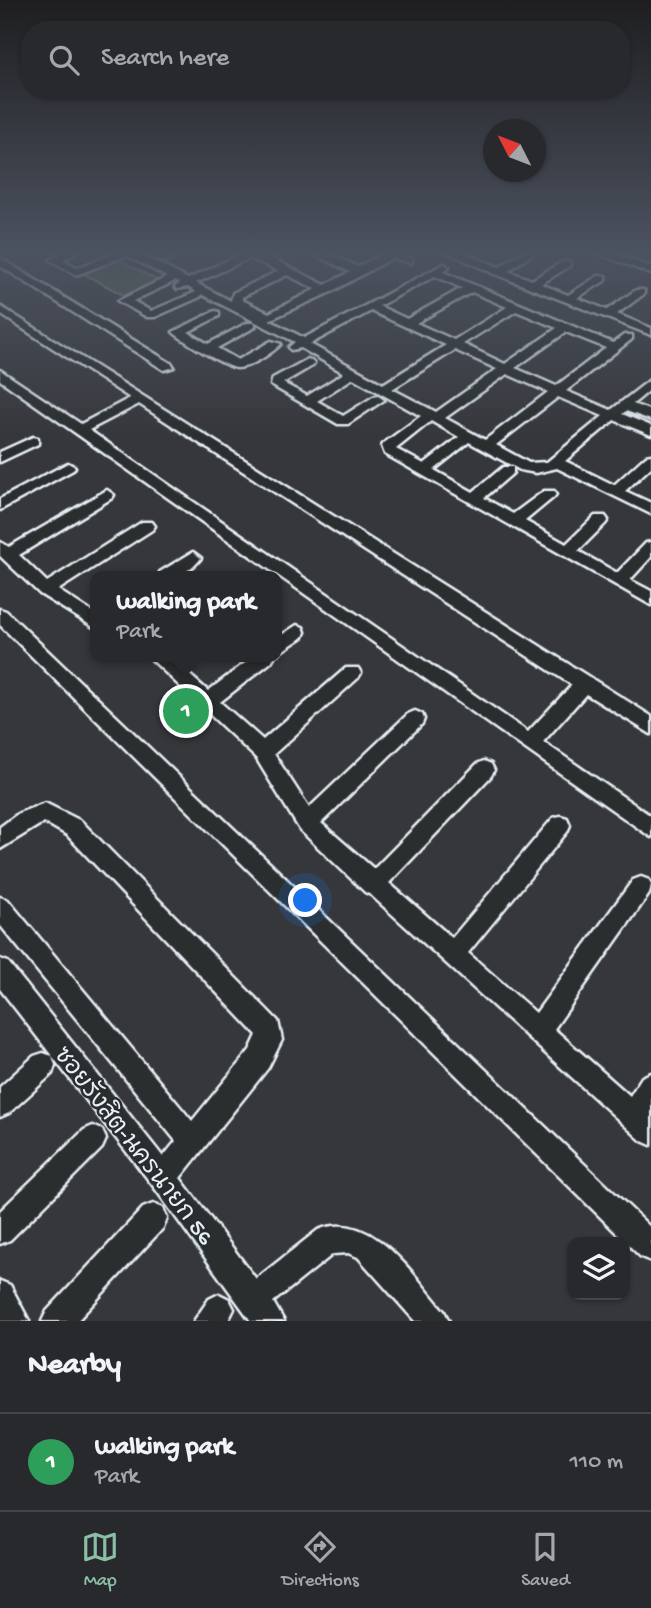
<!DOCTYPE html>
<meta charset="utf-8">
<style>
body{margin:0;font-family:"Gochi Hand","Playpen Sans Thai",sans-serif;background:#303134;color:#f1f3f6}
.controls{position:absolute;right:21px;bottom:21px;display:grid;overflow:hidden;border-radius:14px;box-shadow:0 2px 5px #0004}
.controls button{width:63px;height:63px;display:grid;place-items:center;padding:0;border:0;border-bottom:2px solid #444548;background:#28292c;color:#f1f3f6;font:35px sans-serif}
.compass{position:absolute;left:483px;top:119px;width:63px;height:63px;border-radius:50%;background:#28292c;box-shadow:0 2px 5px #0004;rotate:312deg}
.you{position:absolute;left:306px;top:901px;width:24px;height:24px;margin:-18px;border:5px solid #fff;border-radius:50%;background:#1a73e8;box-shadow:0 0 0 10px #1a73e833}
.badge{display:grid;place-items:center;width:46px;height:46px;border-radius:50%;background:#8abfa5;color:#fff;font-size:23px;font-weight:700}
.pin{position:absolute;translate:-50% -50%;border:4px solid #fff;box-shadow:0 2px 7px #0006}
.popup{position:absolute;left:90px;top:571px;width:192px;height:91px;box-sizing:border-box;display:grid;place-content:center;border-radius:14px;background:#28292c;filter:drop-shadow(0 2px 5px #0005);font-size:23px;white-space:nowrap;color:#a5a6a9}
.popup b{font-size:26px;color:#f1f3f6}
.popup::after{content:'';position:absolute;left:50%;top:100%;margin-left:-14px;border:14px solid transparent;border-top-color:#28292c}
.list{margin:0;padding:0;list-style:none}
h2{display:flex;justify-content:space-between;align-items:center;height:91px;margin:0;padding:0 28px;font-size:30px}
h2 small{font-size:23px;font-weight:400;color:#a5a6a9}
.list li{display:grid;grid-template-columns:46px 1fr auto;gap:21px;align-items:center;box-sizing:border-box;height:98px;padding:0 28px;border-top:2px solid #444548}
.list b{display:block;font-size:26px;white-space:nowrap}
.list p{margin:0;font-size:23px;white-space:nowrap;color:#a5a6a9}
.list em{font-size:23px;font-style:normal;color:#a5a6a9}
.icon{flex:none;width:38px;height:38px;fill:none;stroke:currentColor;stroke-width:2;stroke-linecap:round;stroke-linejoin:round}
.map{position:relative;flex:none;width:651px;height:1321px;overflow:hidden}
.search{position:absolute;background:#28292c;box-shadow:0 2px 5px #0004;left:21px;right:21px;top:21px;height:77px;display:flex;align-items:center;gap:18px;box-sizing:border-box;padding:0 24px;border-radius:28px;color:#a5a6a9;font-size:26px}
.sheet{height:189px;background:#28292c}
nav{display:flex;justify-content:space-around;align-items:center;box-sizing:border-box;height:98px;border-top:2px solid #444548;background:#28292c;font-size:19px;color:#a5a6a9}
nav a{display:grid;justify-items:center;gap:4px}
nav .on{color:#8abfa5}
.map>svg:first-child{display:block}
</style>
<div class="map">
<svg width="651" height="1321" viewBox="0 0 651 1321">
<rect width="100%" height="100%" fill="#36373b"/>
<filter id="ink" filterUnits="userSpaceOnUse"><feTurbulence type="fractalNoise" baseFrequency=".0143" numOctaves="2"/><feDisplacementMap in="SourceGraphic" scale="14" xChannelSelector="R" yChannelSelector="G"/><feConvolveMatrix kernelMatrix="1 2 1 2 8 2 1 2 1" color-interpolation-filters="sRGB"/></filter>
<g filter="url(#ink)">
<path fill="#5d6951" stroke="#a2ada4" stroke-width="2" d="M117,259l42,22 -34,15 -41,-22z"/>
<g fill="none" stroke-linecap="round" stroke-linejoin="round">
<defs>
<path id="minor" d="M63,252h14l-14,8 14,8 38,-15 21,-1 52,27 53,-25 -1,-2h19l66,33 25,-13 -40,-20h14l34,15c22,-11 29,-19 54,-8v4l-20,-5 -61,34 -62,28 35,18 140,-74 5,3 -6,5 170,71 11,-8h8v4l-66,52 45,19 40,-31v10l-18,15 18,7v9l-25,-9 -4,3 29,12v9l-37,-15 -49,41 49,24 32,-29 5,-1v12l-26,24 26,12v11l-94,-46 -21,5 -16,-3 -51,-28 -35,28 39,22 30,-25h10v6l-29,25 29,16 31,-23h10l2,3 -2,3 -29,24 41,23 29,-28h10l3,4 -3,4 -27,27 39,22 29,-30 5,-1v15l-21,23 21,11v14l-266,-151 -3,-8 2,-3 37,-27 -68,-38 -36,23 26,15 30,-19 5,-1 6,4 -36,24h-10l-67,-39 2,-7 35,-19 6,4 -2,3 -29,17 24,13 37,-23 -43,-25 -10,2 -2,-3 6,-5 -94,-48 -1,3 -45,20h-8l-29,-16 49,-24 -43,-23 -1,3 -47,18 -26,-15zM250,258l28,13 -45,22 -2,8 -35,-18zM287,275l29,14 -47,24 -27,-13v-3zM435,276l27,12 -55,31 -28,-13zM175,281l5,2 -5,4 1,2 12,-2 8,5 -45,19 -18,-10zM472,292l35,15 -53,33 -38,-17zM371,311l75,34 -63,39 -73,-40zM516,311l41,17 -52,36 -42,-20zM566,332l40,16 -50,38 -41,-18zM455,350l42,19 -61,43 -44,-23zM507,374l41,18 -63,48 -40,-22zM558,397l45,19 -56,46 -18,1 -33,-18zM431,421l28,16 -35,27 -28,-15z
M142,252l22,3 22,-3 -22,10z
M447,252h15l37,15 24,-15h13l-28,19 24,9 30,-18h8v4l-29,18 27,11 30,-19h8v4l-29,18 30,12 29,-20h8v4l-27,20 34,14v7l-156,-61z
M595,252h15l41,15v7z
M0,258l172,106 2,3 -10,3 -164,-104z
M0,306l651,410v18l-65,-40 -43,48 108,74v21l-651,-457v-10l81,54 49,-26 -130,-84zM139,404l433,281 -44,47 -439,-302z
M215,311l4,1v4l-31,16 20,12 39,-21h8v4l-38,21 21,12 33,-19 10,3c-9,9 -31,24 -44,24 -12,-1 -55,-28 -64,-36z
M33,437l5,1v6l-38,18v-10z
M68,463l7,4 -2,3 -73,40v-11z
M107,490l7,5 -2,3 -93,57 28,27 95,-60h10l3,4 -3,4 -94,60 37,24v14l-55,-34 -40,-38v-14l9,5z
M193,552l8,6c-11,15 -25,18 -43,18l2,-4z
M0,609l6,2 645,617v33l-10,-4 -641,-632z
M297,625l6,2 2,5 -2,5 -26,17v-16z
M149,657h20l39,34 45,-34h21l-3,5 -51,40 43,38 83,-72h12l3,5 -3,5 -84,76 35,54 99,-94 7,-3 7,3 2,5 -2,5 -101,99 53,46 103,-105 7,-3 7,3 3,6 -3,6 -102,107 63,55 101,-120 7,-2 7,2 3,7 -3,7 -99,121 68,60 97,-133 8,-3 8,3 2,5 -2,9 -95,135 76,67 12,-19 9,-4v72l-9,-4 -271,-246 -6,-3 -65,-62 -44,-72z
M45,803l36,18 197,200 4,19 -14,28 -88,110 76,101 62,-49c54,-22 95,46 126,81l5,10h-34l-57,-64 -10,-4 -15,1 -60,48 11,19h-33l-97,-134 -154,-198v-30l8,3 155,195 13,-16 -176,-216v-28l8,3 184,221 58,-71 7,-15 -190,-200 -23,-13 -44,27v-22l19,-14z
M43,1053l9,3 3,9 -3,9 -43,39 -9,4v-30l34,-31z
M93,1126l9,4 4,9 -4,9 -92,92 -10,4v-33l84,-81z
M153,1204l10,4 4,10 -4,10 -86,93h-35l5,-10 96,-103z
M0,1281l10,4 19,36h-29z
M219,1294l10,5 5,10 -6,12h-34l15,-22z"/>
</defs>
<use href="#minor" stroke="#e8f1f8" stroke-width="5"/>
<use href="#minor" fill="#2a2d2e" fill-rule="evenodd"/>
</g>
</g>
<linearGradient id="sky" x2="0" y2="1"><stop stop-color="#1e1e20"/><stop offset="0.58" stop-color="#4c5360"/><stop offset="1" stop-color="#4c5360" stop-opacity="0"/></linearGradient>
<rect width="651" height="437" fill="url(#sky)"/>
<g text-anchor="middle" stroke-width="5" stroke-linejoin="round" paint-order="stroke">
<g font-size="24" fill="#e8f1f8" stroke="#2a2d2e">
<text transform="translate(135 1145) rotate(52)" y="8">ซอยรังสิต-นครนายก 56</text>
</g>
</g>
</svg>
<div class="controls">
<button><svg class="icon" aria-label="layers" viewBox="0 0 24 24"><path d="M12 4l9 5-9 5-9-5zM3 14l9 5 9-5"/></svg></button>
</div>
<svg class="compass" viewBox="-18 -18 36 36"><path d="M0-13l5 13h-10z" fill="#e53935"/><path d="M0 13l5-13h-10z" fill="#a5a6a9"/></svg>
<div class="you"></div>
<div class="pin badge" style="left:186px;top:711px;background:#2e9e5b">1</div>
<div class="popup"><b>walking park</b>Park</div>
<div class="search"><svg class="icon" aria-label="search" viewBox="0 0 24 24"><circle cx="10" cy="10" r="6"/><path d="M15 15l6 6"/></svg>Search here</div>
</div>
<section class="sheet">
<h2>Nearby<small></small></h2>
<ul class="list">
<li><span class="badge" style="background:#2e9e5b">1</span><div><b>walking park</b><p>Park</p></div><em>110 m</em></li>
</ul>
</section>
<nav>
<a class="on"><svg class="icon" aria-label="map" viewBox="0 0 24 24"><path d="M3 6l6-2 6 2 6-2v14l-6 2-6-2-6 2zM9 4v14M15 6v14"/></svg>Map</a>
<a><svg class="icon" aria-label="directions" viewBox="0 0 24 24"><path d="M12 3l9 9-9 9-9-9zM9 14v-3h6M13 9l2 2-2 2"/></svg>Directions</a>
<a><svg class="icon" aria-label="saved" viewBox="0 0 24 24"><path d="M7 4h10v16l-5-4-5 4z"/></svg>Saved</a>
</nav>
